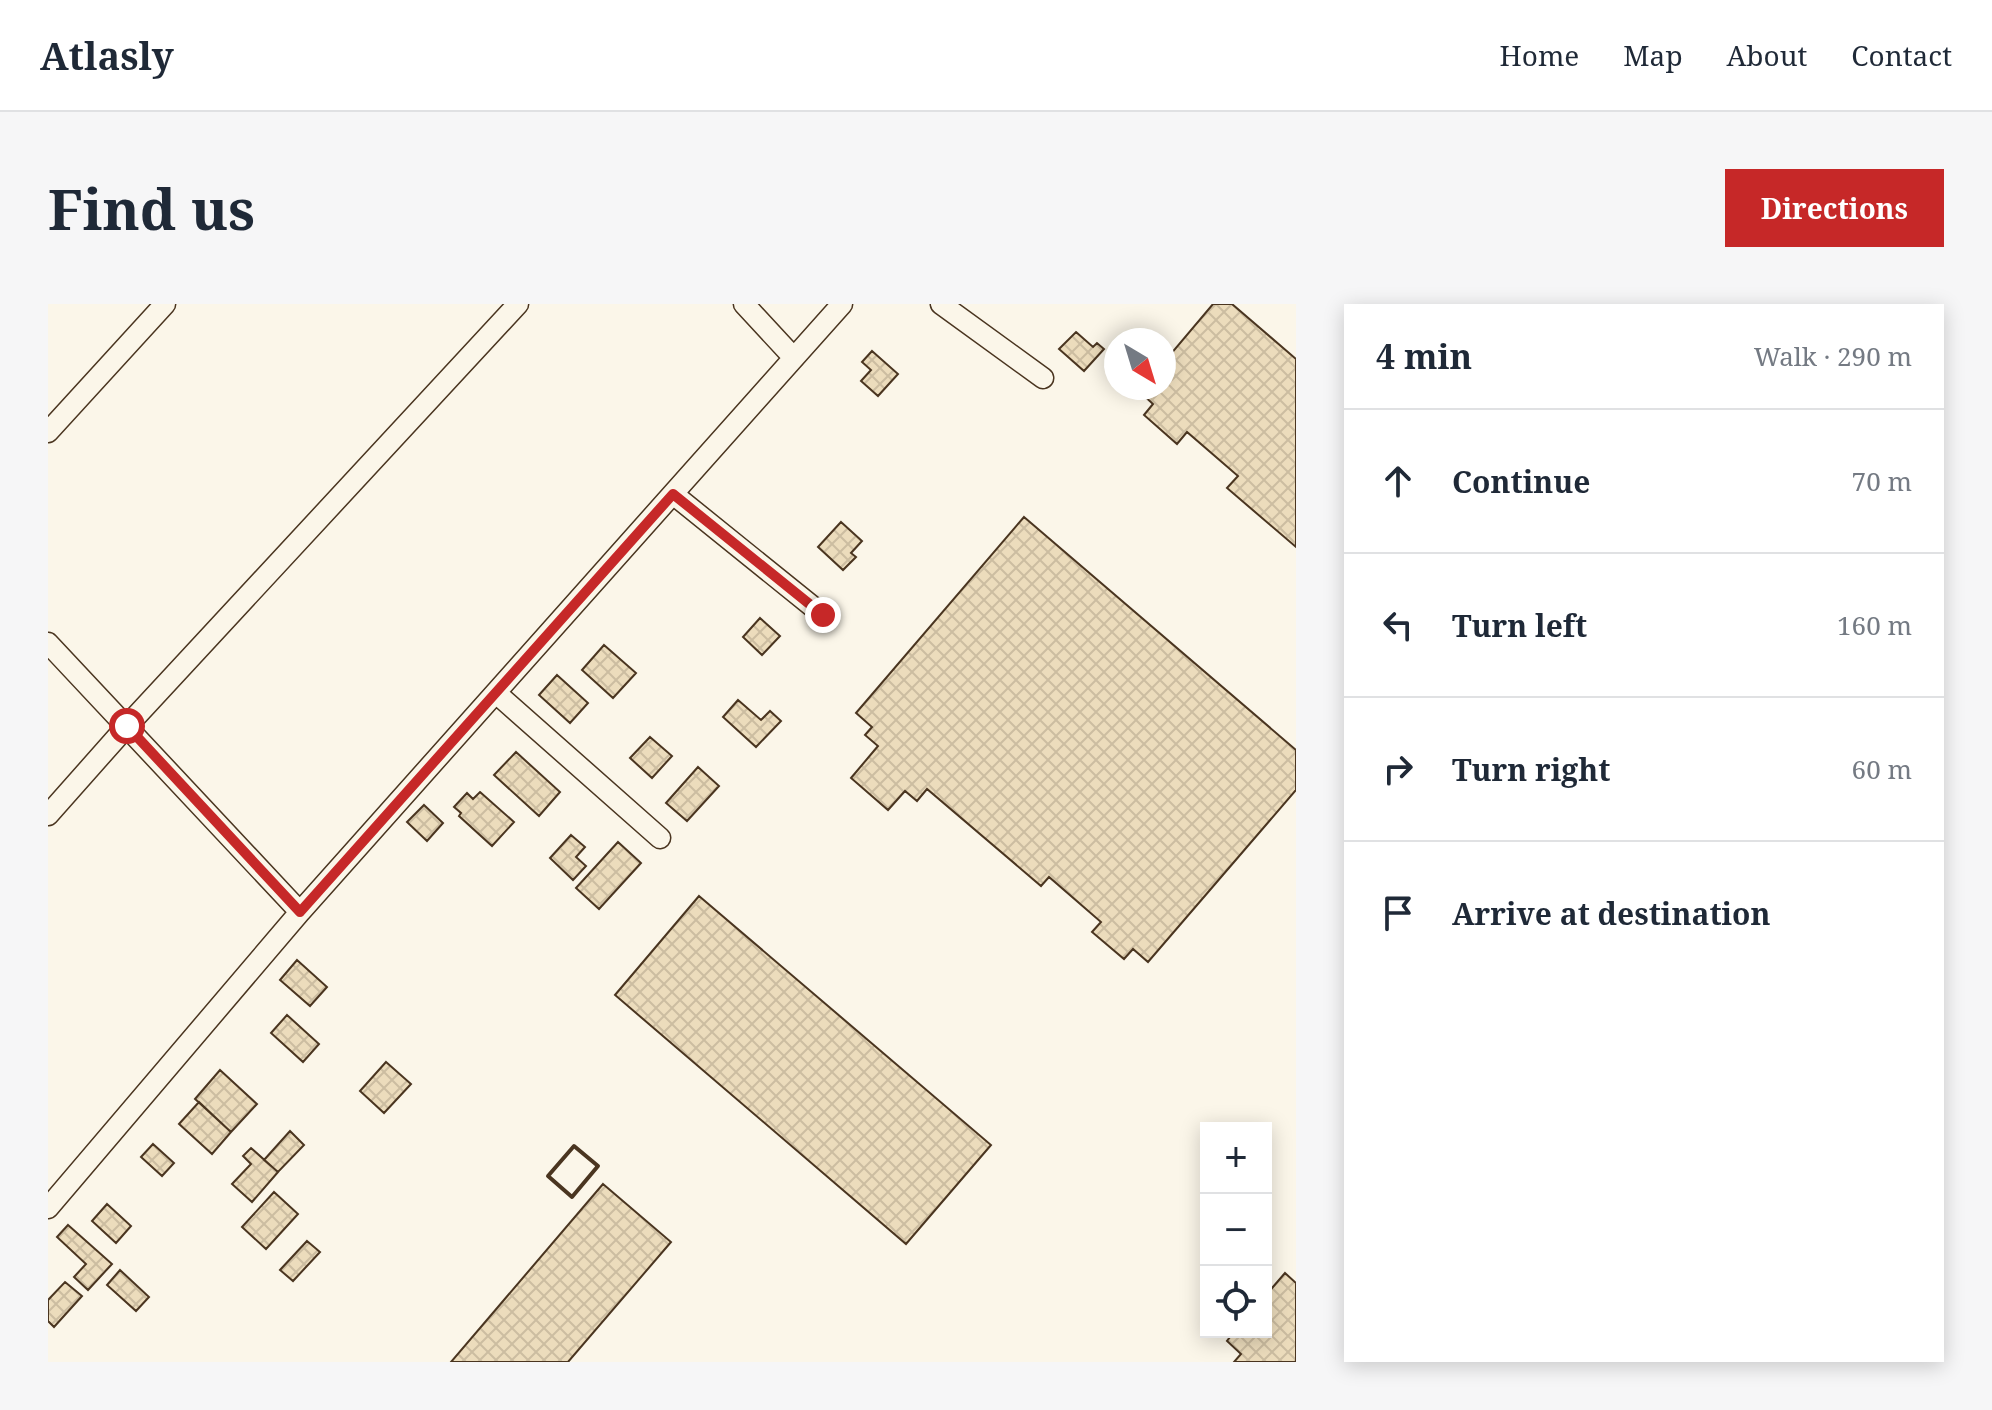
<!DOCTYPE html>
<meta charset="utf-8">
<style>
body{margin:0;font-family:"Noto Serif",serif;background:#f6f6f7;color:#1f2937}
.controls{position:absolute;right:24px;bottom:24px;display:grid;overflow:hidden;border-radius:0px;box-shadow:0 4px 20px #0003}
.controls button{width:72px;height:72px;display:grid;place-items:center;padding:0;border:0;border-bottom:2px solid #e0e1e3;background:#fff;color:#1f2937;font:40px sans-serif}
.compass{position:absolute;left:1056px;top:24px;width:72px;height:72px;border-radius:50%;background:#fff;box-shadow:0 4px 20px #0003;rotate:142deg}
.stop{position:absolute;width:24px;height:24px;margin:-18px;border:6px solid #c62828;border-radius:50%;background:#fff}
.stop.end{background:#c62828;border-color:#fff;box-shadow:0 2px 8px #0008}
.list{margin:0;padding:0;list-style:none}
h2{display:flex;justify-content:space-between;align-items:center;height:104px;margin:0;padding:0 32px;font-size:34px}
h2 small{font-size:26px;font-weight:400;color:#747a83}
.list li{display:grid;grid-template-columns:52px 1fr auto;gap:24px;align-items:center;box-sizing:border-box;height:144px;padding:0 32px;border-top:2px solid #e0e1e3}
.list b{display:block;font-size:30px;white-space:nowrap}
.list em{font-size:26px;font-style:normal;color:#747a83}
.icon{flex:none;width:44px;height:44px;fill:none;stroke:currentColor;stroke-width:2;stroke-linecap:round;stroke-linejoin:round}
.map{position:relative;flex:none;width:1248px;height:1058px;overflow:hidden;border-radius:0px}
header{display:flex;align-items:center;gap:48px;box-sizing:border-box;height:112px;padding:0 40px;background:#fff;border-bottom:2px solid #e0e1e3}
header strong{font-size:38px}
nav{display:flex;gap:44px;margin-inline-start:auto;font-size:28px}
.intro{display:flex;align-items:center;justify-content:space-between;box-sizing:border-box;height:192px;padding:0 48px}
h1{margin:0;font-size:56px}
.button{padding:20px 36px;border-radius:0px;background:#c62828;color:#fff;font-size:28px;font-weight:700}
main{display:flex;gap:48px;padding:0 48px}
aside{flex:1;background:#fff;border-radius:0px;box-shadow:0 4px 20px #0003}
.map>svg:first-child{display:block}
</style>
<header>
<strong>Atlasly</strong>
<nav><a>Home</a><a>Map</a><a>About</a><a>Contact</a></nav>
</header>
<div class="intro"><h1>Find us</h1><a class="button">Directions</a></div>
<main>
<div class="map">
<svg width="1248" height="1058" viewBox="0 0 1248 1058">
<defs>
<pattern id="building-cross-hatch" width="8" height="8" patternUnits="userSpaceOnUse" patternTransform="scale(2)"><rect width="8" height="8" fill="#ecdcbc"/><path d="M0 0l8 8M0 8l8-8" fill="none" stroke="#ccbda1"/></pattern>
</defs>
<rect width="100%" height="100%" fill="#fbf6e9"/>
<path fill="url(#building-cross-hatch)" stroke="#4a3520" stroke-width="2" d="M1165,0h19l64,55v188l-69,-59 11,-12 -51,-44 -10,12 -33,-29 9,-11 -14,-13 2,-3h23v-26z
M1028,28l17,15 4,-4 7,6 -20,22 -25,-22z
M824,47l26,23 -20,22 -17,-15 10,-11 -9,-8z
M976,213l272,233v40l-148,172 -15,-13 -9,10 -32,-27 9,-10 -52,-45 -8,9 -114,-97 -10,12 -12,-10 -17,19 -37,-32 27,-32 -13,-11 7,-8 -16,-14z
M793,218l21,19 -11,12 5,4 -13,13 -25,-23z
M712,314l20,18 -18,19 -19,-18z
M556,341l32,28 -23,25 -31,-28z
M509,371l31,28 -18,20 -31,-28z
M690,396l23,20 9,-9 11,10 -25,26 -33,-30z
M602,433l22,19 -20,22 -22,-20z
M468,448l44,40 -21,24 -45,-41z
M650,463l21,19 -32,35 -21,-18z
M432,488l34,30 -22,24 -33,-30 2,-3 -7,-6 13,-14 6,6z
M376,501l19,18 -16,18 -20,-19z
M523,531l14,12 -9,10 10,9 -13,14 -23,-22z
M570,538l23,21 -42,46 -23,-21z
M651,592l292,249 -85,99 -291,-249z
M249,656l30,27 -17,19 -30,-26z
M239,711l32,29 -16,18 -32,-29z
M338,758l25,22 -27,29 -24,-22z
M172,766l37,34 -26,28 -36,-33z
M151,798l32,30 -19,22 -33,-30z
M242,827l14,14 -26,27 -14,-12z
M105,840l21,19 -12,13 -21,-19z
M203,844l27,24 -26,30 -20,-18 19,-20 -8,-8z
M555,880l68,58 -103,120h-117z
M226,888l24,22 -32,35 -24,-22z
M59,900l24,22 -15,17 -24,-22z
M20,921l44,39 -24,26 -14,-13 12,-13 -29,-27z
M259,937l13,11 -27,29 -13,-11z
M72,966l29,27 -13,14 -29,-26z
M1237,969l11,10v79h-62l7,-8 -14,-13 7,-9h32v-37z
M17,978l17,14 -28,31 -6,-6v-21z"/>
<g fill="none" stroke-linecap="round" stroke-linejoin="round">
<defs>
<path id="minor" d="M696,0l50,54
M893,0l102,74
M0,128l117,-128
M625,190l150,121
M0,339l252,269
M448,389l164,145
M0,511l79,-89 391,-422
M0,904l252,-296 542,-608"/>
</defs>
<use href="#minor" stroke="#4a3520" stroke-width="23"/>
<use href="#minor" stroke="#fbf6e9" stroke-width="20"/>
<path stroke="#4a3520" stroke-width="4" d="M526,842l24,20 -26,31 -24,-21z"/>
</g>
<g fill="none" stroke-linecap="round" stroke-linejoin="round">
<path stroke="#c62828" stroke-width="10" d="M79,422l173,186 373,-418 150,121"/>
</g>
</svg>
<div class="controls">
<button>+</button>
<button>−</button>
<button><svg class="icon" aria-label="locate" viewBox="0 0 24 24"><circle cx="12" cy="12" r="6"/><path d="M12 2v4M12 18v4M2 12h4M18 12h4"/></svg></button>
</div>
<svg class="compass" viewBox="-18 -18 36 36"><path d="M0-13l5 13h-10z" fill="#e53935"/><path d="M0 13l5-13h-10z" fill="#747a83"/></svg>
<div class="stop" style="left:79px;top:422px"></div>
<div class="stop end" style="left:775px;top:311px"></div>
</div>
<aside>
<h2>4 min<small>Walk · 290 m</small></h2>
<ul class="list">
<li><svg class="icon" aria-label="ahead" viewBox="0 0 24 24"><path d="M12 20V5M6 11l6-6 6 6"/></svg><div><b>Continue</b></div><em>70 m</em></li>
<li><svg class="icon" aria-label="left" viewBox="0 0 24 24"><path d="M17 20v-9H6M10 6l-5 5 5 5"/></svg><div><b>Turn left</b></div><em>160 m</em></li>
<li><svg class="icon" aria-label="right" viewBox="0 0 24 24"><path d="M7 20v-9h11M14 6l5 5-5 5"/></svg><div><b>Turn right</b></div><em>60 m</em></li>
<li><svg class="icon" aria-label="arrive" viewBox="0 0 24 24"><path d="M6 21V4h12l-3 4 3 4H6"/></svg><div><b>Arrive at destination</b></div></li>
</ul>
</aside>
</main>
